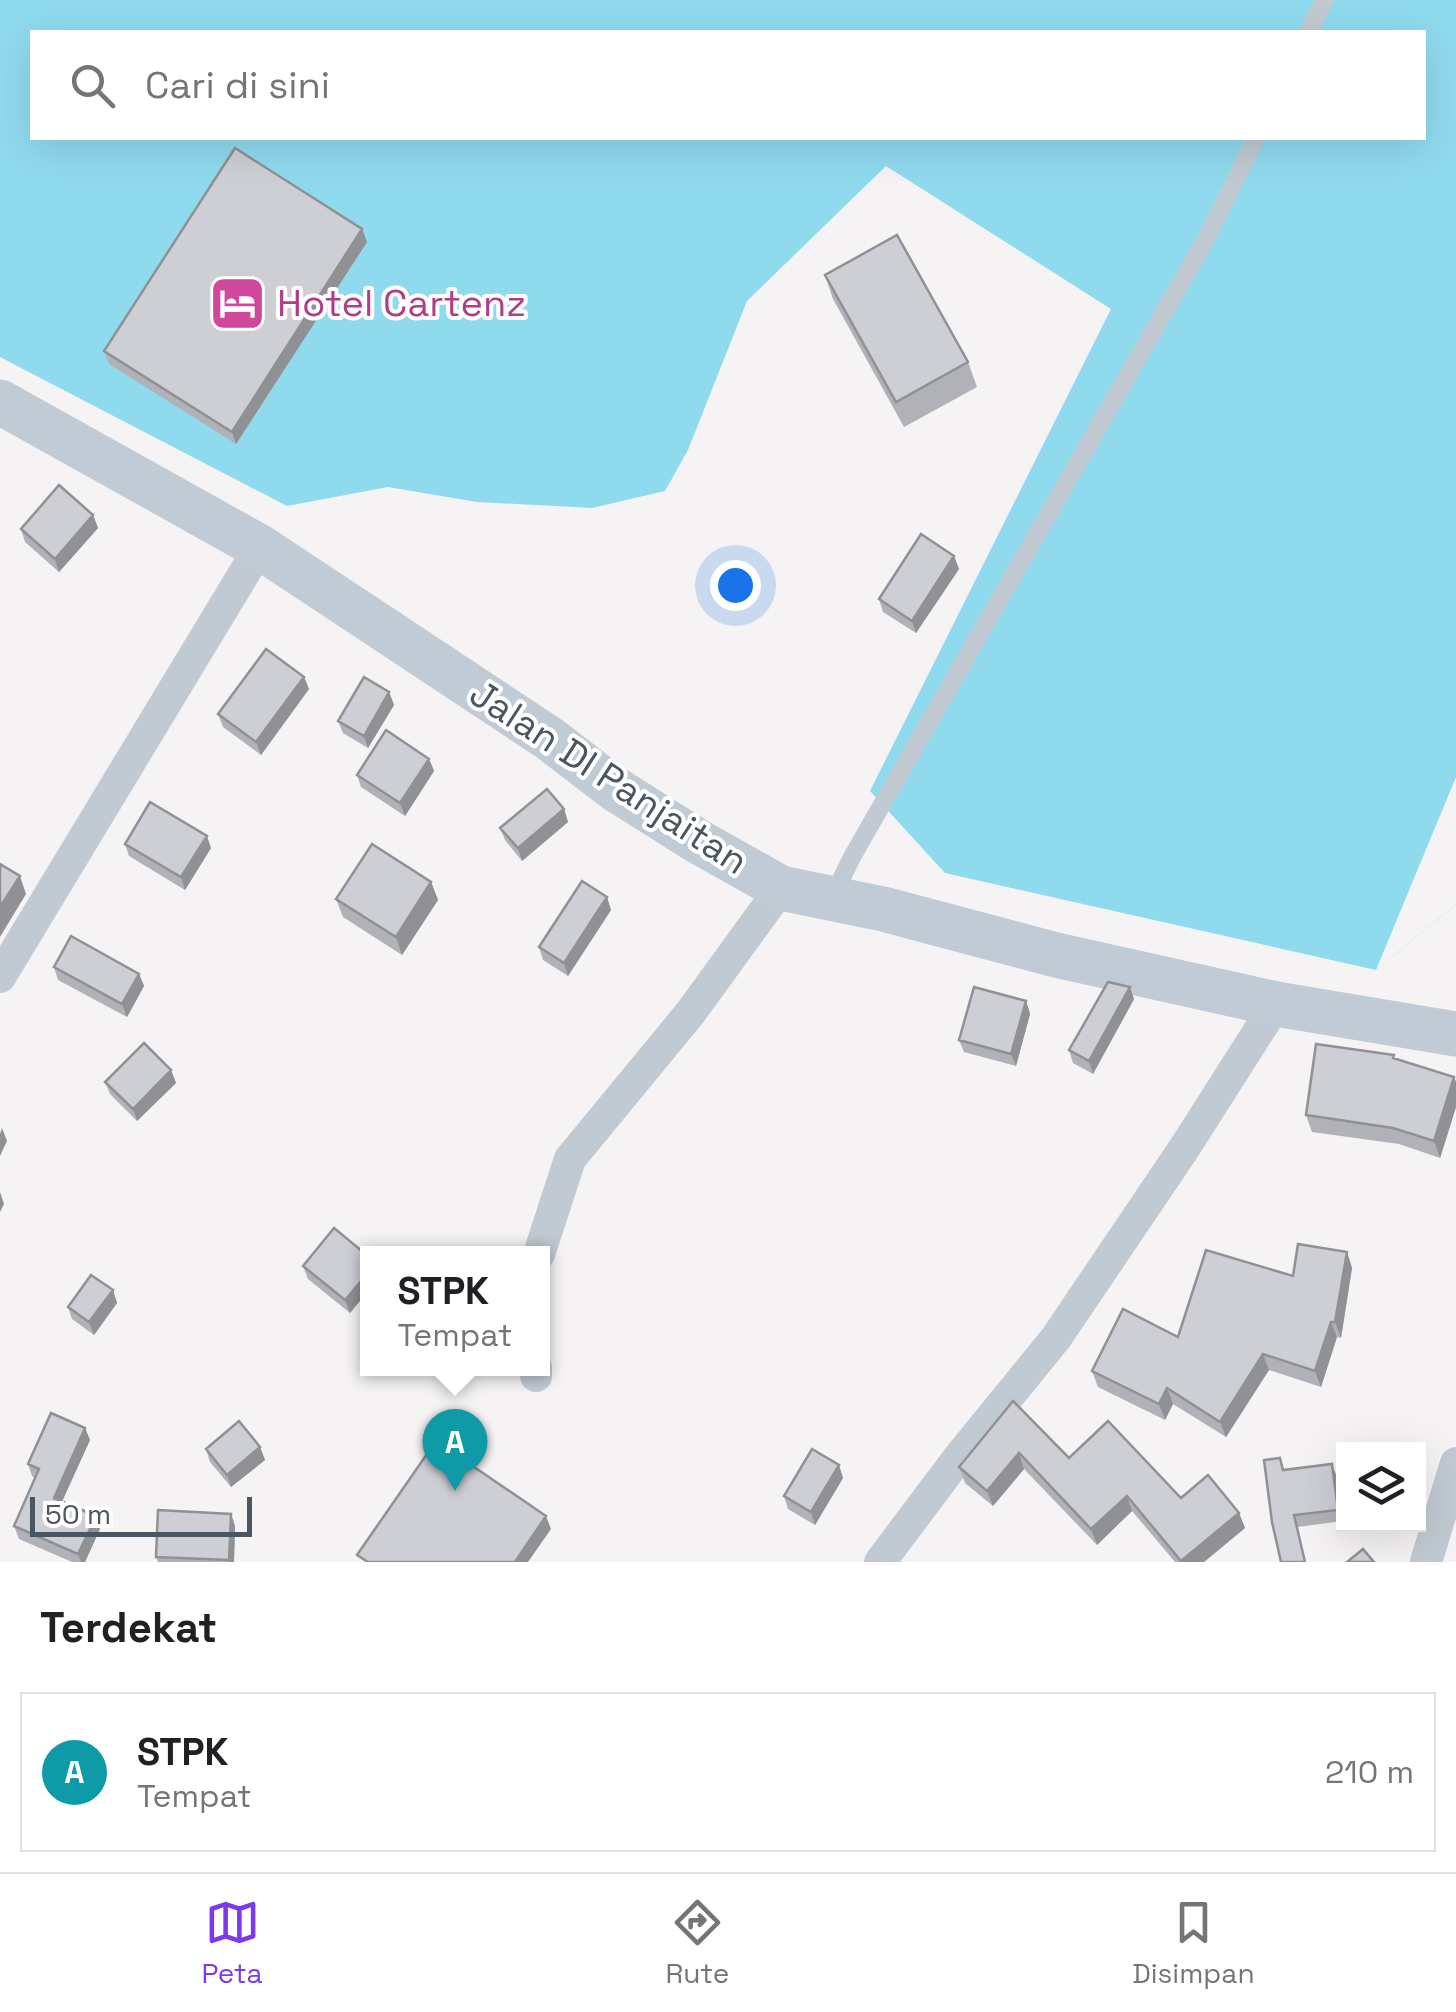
<!DOCTYPE html>
<html lang="id">
<style>
body{margin:0;font-family:"Space Grotesk",sans-serif;background:#f2f2f2;color:#202124}
.controls{position:absolute;right:30px;bottom:30px;display:grid;overflow:hidden;border-radius:0px;box-shadow:0 10px 40px #0002}
.controls button{width:90px;height:90px;display:grid;place-items:center;padding:0;border:0;border-bottom:2px solid #e0e0e0;background:#fff;color:#202124;font:50px sans-serif}
.scale{position:absolute;left:30px;bottom:25px;width:222px;box-sizing:border-box;padding-left:10px;border:5px solid #4a5661;border-top:0;font-size:28px;line-height:35px;white-space:nowrap;color:#4a5661;-webkit-text-stroke:8px #fff;paint-order:stroke}
.you{position:absolute;left:735px;top:585px;width:35px;height:35px;margin:-25px;border:8px solid #fff;border-radius:50%;background:#1a73e8;box-shadow:0 0 0 15px #1a73e833}
.badge{display:grid;place-items:center;width:65px;height:65px;border-radius:50%;background:#7c3aed;color:#fff;font-size:32px;font-weight:700}
.pin{position:absolute;translate:-50% -82px;filter:drop-shadow(0 2px 5px #0008)}
.pin::after{content:'';position:absolute;top:52px;width:35px;height:30px;background:inherit;clip-path:polygon(0 0,100% 0,50% 100%)}
.popup{position:absolute;left:360px;top:1246px;width:190px;height:130px;box-sizing:border-box;display:grid;place-content:center;border-radius:0px;background:#fff;filter:drop-shadow(0 2px 8px #0005);font-size:32px;white-space:nowrap;color:#757577}
.popup b{font-size:38px;color:#202124}
.popup::after{content:'';position:absolute;left:50%;top:100%;margin-left:-20px;border:20px solid transparent;border-top-color:#fff}
.list{margin:0;padding:0;list-style:none}
h2{display:flex;justify-content:space-between;align-items:center;height:130px;margin:0;padding:0 40px;font-size:42px}
h2 small{font-size:32px;font-weight:400;color:#757577}
.list li{display:grid;grid-template-columns:65px 1fr auto;gap:30px;align-items:center;box-sizing:border-box;height:160px;margin:0 20px 20px;padding:0 20px;border:2px solid #e0e0e0;border-radius:0px}
.list b{display:block;font-size:38px;white-space:nowrap}
.list p{margin:0;font-size:32px;white-space:nowrap;color:#757577}
.list em{font-size:32px;font-style:normal;color:#757577}
.icon{flex:none;width:55px;height:55px;fill:none;stroke:currentColor;stroke-width:2;stroke-linecap:round;stroke-linejoin:round}
.map{position:relative;flex:none;width:1456px;height:1562px;overflow:hidden}
.search{position:absolute;background:#fff;box-shadow:0 10px 40px #0002;left:30px;right:30px;top:30px;height:110px;display:flex;align-items:center;gap:25px;box-sizing:border-box;padding:0 35px;border-radius:0px;color:#757577;font-size:38px}
.sheet{height:310px;background:#fff}
nav{display:flex;justify-content:space-around;align-items:center;box-sizing:border-box;height:140px;border-top:2px solid #e0e0e0;background:#fff;font-size:28px;color:#757577}
nav a{display:grid;justify-items:center;gap:5px}
nav .on{color:#7c3aed}
.map>svg:first-child{display:block}
</style>
<div class="map">
<svg width="1456" height="1562" viewBox="0 0 1456 1562">
<rect width="100%" height="100%" fill="#f5f3f3"/>
<path fill="#90daee" fill-rule="evenodd" d="M0,0h1456v904l-80,66 -431,-97 -75,-82 241,-482 -225,-143 -139,135 -59,149 -23,41 -73,17 -115,-6 -89,-15 -101,19 -287,-149zM32,32h1392v106h-1392z"/>
<path fill="#f5f3f3" d="M1456,777v127l-80,66z"/>
<g fill="none" stroke-linecap="round" stroke-linejoin="round">
<path stroke="#c1cad2" stroke-width="18" d="M1308,32l17,-32
M832,898l20,-41 355,-620 49,-99"/>
<path stroke="#c1cad2" stroke-width="32" d="M0,977l260,-430
M539,1254l31,-95 121,-147 90,-124
M536,1376v-8
M880,1562l79,-105 97,-119 129,-191 91,-143
M1426,1562l30,-99"/>
<path stroke="#c1cbd6" stroke-width="45" d="M0,402l260,145 290,192 65,50 84,53 82,46 102,21 173,46 220,49 180,30"/>
</g>
<path fill="#b0b2b7" d="M362,229l5,13 -131,202 -127,-80 -5,-13z
M825,275l143,87 9,25 -73,40 -71,-128z
M93,515l5,13 -39,44 -34,-30 -4,-13z
M954,556l5,13 -43,64 -33,-21 -4,-13z
M304,677l5,12 -48,66 -38,-28 -5,-13z
M389,692l5,13 -26,43 -25,-15 -5,-12z
M429,759l5,12 -29,45 -44,-29 -4,-12z
M564,809l4,13 -46,39 -17,-21 -5,-12z
M125,844l86,4 -26,42 -56,-34z
M431,882l7,18 -36,55 -59,-38 -7,-18z
M611,910l-43,66 -25,-16 -4,-13z
M54,967l85,7 5,12 -17,31 -69,-37z
M1130,987l4,12 -41,75 -20,-11 -4,-13z
M1026,1001l4,13 -14,52 -52,-14 -5,-12z
M1395,1059l59,18 2,5v25l-16,51 -41,-14 -87,-12 -6,-17z
M171,1070l5,13 -39,38 -27,-27 -5,-12z
M1347,1252l5,16 -11,70 -4,-1 -16,50 -52,-17 -43,67 -53,-33 -8,16 -67,-33 -6,-16 86,-34 115,-61z
M368,1256v35l-18,22 -42,-34 -5,-13z
M113,1290l4,13 -23,32 -22,-16 -4,-12z
M1013,1401l56,57 112,40 58,15 6,15 -41,34h-29l-43,-51 -35,34 -73,-76 -31,37 -28,-23 -6,-16z
M85,1428l5,12 -28,62 38,27 -15,33h-13l-53,-23 -5,-13 21,-48 -3,-2 -4,-12z
M260,1447l5,13 -34,27 -21,-25 -4,-13z
M1332,1464l4,11 6,46 -44,6 -17,35 3,-92z
M843,1478l-28,47 -27,-16 -4,-13z
M231,1514l4,12 -1,36h-76l-2,-5z"/>
<path fill="#909195" d="M362,229l5,13 -131,202 -4,-12z
M93,515l5,13 -39,44 -4,-13z
M954,556l5,13 -43,64 -4,-12z
M304,677l5,12 -48,66 -5,-13z
M389,692l5,13 -26,43 -4,-12z
M429,759l5,12 -29,45 -5,-13z
M564,809l4,13 -46,39 -4,-13z
M207,836l4,12 -26,42 -4,-13z
M20,876l6,18 -26,43v-30z
M431,882l7,18 -36,55 -6,-18z
M607,897l4,13 -43,66 -4,-13z
M139,974l5,12 -17,31 -5,-13z
M1130,987l4,12 -41,75 -4,-13z
M1026,1001l4,13 -14,52 -5,-12z
M171,1070l5,13 -39,38 -4,-12z
M1454,1077l2,5v25l-16,51 -6,-17z
M2,1128l5,13 -7,15v-22z
M0,1192l4,12 -4,8z
M1347,1252l5,16 -11,70 -6,-16z
M368,1273v18l-18,22 -5,-13z
M113,1290l4,13 -23,32 -5,-13z
M1331,1322l6,15 -16,50 -6,-16z
M1263,1354l6,16 -43,67 -6,-15z
M1167,1388l6,16 -8,16 -6,-16z
M85,1428l5,12 -32,70 -4,-12z
M260,1447l5,13 -34,27 -4,-12z
M1019,1453l5,16 -31,37 -6,-15z
M1332,1464l4,11 6,46 -4,-11z
M839,1465l4,13 -28,47 -4,-13z
M1127,1496l5,15 -35,34 -6,-16z
M1239,1513l6,15 -41,34h-22l-1,-1z
M231,1514l4,12 -1,36h-5v-2z
M96,1516l4,13 -15,33h-4l-3,-8z
M546,1516l5,13 -23,33h-13z"/>
<path fill="#cdcfd5" stroke="#909195" stroke-width="2.5" d="M235,148l127,81 -130,203 -128,-81z
M897,235l71,127 -72,40 -71,-127z
M59,485l34,30 -38,44 -34,-30z
M921,534l33,22 -42,65 -33,-22z
M266,649l38,28 -48,65 -38,-28z
M364,677l25,15 -25,44 -26,-15z
M386,730l43,29 -29,44 -43,-28z
M547,789l17,20 -46,39 -18,-20z
M150,802l57,34 -26,41 -56,-33z
M372,844l59,38 -35,55 -60,-38z
M0,864l20,12 -20,31z
M582,881l25,16 -43,66 -25,-16z
M71,936l68,38 -17,30 -68,-37z
M1108,982l22,5 -41,74 -20,-11z
M974,987l52,14 -15,53 -52,-14z
M144,1043l27,27 -38,39 -28,-27z
M1316,1044l78,11 -1,3 61,19 -20,64 -41,-13 -87,-13z
M334,1228l34,28v17l-23,27 -42,-34z
M1298,1244l49,8 -12,70h-4l-16,49 -52,-17 -43,68 -53,-34 -8,16 -67,-33 31,-62 55,28 28,-87 87,26z
M91,1275l22,15 -24,32 -21,-15z
M1013,1401l56,57 39,-37 73,77 27,-23 31,38 -58,48 -54,-65 -36,33 -72,-76 -32,38 -28,-24z
M51,1413l34,15 -31,70 42,18 -18,38 -64,-28 25,-57 -11,-5z
M239,1421l21,26 -33,28 -21,-26z
M436,1441l110,75 -31,46h-147l-11,-7z
M812,1449l27,16 -28,47 -27,-16z
M1280,1458l3,12 49,-6 6,46 -44,5 11,47h-24l-9,-40 -8,-62z
M158,1510l73,4 -2,46 -73,-3z
M1363,1549l11,13h-27z"/>
<defs>
<symbol id="hotel-square" viewBox="-11 -11 22 22"><rect x="-9" y="-9" width="18" height="18" rx="4" fill="#d1479c" stroke="#fff"/><path d="M-6-4.5h1.5V1H6V5H4.5V3h-9V5H-6ZM-4 0a1.8 1.8 0 1 1 3.6 0ZM.5 0V-2.5h3Q6-2.5 6 0Z" fill="#fff"/></symbol>
</defs>
<g fill-rule="evenodd">
<use href="#hotel-square" x="206" y="272" width="63" height="63"/>
</g>
<g text-anchor="middle" stroke-width="8" stroke-linejoin="round" paint-order="stroke">
<g font-size="38" fill="#b23c85" stroke="#fff" text-anchor="start">
<text x="277" y="316">Hotel Cartenz</text>
</g>
<g font-size="38" fill="#4a5661" stroke="#fff">
<text transform="translate(609 777) rotate(33)" y="13">Jalan DI Panjaitan</text>
</g>
</g>
</svg>
<div class="controls">
<button><svg class="icon" aria-label="layers" viewBox="0 0 24 24"><path d="M12 4l9 5-9 5-9-5zM3 14l9 5 9-5"/></svg></button>
</div>
<div class="scale">50 m</div>
<div class="you"></div>
<div class="pin badge" style="left:455px;top:1491px;background:#0f9aa8">A</div>
<div class="popup"><b>STPK</b>Tempat</div>
<div class="search"><svg class="icon" aria-label="search" viewBox="0 0 24 24"><circle cx="10" cy="10" r="6"/><path d="M15 15l6 6"/></svg>Cari di sini</div>
</div>
<section class="sheet">
<h2>Terdekat<small></small></h2>
<ul class="list">
<li><span class="badge" style="background:#0f9aa8">A</span><div><b>STPK</b><p>Tempat</p></div><em>210 m</em></li>
</ul>
</section>
<nav>
<a class="on"><svg class="icon" aria-label="map" viewBox="0 0 24 24"><path d="M3 6l6-2 6 2 6-2v14l-6 2-6-2-6 2zM9 4v14M15 6v14"/></svg>Peta</a>
<a><svg class="icon" aria-label="directions" viewBox="0 0 24 24"><path d="M12 3l9 9-9 9-9-9zM9 14v-3h6M13 9l2 2-2 2"/></svg>Rute</a>
<a><svg class="icon" aria-label="saved" viewBox="0 0 24 24"><path d="M7 4h10v16l-5-4-5 4z"/></svg>Disimpan</a>
</nav>
